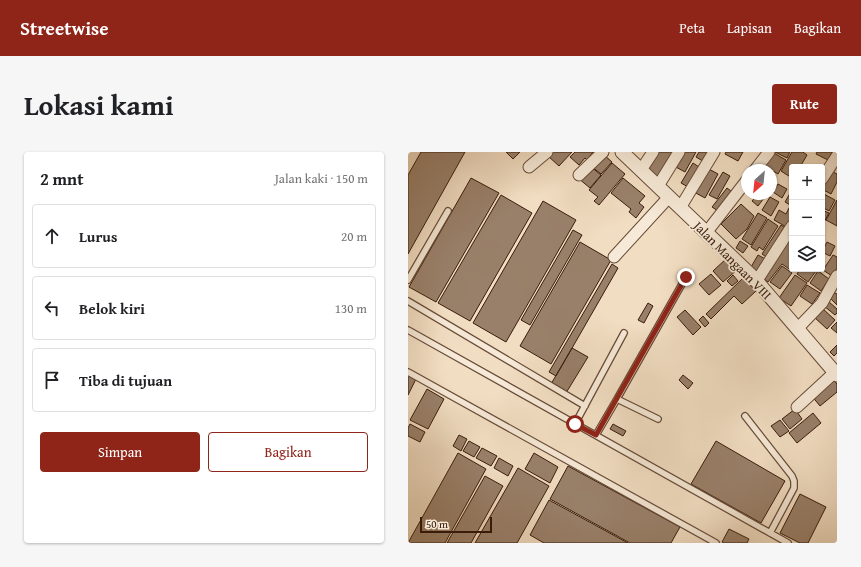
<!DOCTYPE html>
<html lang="id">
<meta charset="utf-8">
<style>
body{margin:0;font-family:"Gentium Book Plus",serif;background:#f6f6f6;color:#202124}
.controls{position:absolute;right:12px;top:12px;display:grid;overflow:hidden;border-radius:4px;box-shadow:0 1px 3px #0004}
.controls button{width:36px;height:36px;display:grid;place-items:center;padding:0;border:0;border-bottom:1px solid #e0e0e0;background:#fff;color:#202124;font:20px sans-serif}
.compass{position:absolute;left:333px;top:12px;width:36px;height:36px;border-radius:50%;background:#fff;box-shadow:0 1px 3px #0004;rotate:207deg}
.scale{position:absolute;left:12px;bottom:10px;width:72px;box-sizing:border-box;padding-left:4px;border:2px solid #3a1c0b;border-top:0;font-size:11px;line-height:14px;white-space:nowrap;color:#3a1c0b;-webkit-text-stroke:3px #f6e9d7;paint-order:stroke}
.stop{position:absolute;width:12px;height:12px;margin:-9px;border:3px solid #8f2418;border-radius:50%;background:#fff}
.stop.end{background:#8f2418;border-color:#fff;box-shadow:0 1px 4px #0008}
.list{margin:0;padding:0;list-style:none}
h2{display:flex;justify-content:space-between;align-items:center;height:52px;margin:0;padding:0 16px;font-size:17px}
h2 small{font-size:13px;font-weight:400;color:#757577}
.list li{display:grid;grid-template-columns:26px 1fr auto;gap:12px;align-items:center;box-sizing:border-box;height:64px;margin:0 8px 8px;padding:0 8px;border:1px solid #e0e0e0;border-radius:4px}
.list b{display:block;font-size:15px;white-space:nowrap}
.list em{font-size:13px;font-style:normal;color:#757577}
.actions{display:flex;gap:8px;padding:12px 16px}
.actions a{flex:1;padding:9px 0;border:1px solid #8f2418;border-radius:4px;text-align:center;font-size:14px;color:#8f2418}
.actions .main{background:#8f2418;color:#fff}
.icon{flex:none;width:22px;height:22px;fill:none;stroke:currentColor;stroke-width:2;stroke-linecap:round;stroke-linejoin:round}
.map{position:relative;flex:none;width:429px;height:391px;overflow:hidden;border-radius:4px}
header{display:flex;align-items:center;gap:24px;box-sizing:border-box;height:56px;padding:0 20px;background:#8f2418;color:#fff}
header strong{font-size:19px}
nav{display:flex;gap:22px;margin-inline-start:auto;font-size:14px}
.intro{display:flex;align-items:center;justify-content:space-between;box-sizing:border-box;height:96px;padding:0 24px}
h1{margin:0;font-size:28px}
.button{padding:10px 18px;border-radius:4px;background:#8f2418;color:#fff;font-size:14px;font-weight:700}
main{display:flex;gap:24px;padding:0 24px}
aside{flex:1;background:#fff;border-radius:4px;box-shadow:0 1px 3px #0004}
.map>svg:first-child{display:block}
</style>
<header>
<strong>Streetwise</strong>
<nav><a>Peta</a><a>Lapisan</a><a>Bagikan</a></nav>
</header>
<div class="intro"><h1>Lokasi kami</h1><a class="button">Rute</a></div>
<main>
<aside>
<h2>2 mnt<small>Jalan kaki · 150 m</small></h2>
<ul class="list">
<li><svg class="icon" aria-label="ahead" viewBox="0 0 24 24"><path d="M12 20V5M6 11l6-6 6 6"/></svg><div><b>Lurus</b></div><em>20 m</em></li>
<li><svg class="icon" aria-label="left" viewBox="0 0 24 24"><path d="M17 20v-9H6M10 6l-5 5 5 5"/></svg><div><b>Belok kiri</b></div><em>130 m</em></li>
<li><svg class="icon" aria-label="arrive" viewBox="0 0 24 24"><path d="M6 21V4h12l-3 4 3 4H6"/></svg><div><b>Tiba di tujuan</b></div></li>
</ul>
<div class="actions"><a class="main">Simpan</a><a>Bagikan</a></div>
</aside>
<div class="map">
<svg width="429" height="391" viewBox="0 0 429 391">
<rect width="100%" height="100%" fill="#f1ddc2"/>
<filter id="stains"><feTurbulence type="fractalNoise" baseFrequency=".005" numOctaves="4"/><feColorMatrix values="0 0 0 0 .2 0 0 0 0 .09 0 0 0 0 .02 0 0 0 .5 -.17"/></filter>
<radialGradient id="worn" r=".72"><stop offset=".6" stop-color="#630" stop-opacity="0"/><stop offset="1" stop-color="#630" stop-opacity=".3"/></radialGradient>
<path fill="#99806a" stroke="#3a1c0b" d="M13,0h44l-57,102v-79z
M98,0h14l-7,7z
M144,0h20l-13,14 -11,-10z
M167,0h18l-6,8 -2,-2 -6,7 -9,-8z
M246,0h23l-18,26 -15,-10z
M274,0h14l-11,20 -11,-6z
M291,0h14l-7,11 -10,-6z
M318,0h17l-5,9 -13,-7z
M364,0l14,8 -8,14 -15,-9z
M367,0h15l-3,6z
M384,0h11l4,3 -7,12h-8v11l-11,-7z
M409,0h15l-4,8 -12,-6z
M195,2l9,8 -11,12 -10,-8z
M204,11l13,11 -26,31 -5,-4 4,-4 -9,-7z
M285,11l9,6 -12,19 -9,-5z
M181,13l12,10 -11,13 -12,-10z
M299,16l11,6 -13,24 -11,-6z
M423,19l6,3v8l-6,12 -9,-5v-2z
M315,20l7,4 -13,23 -8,-4z
M63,26l28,15 -63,109 -27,-15z
M215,26l22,18 -6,7 5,4 -8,11 -7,-6 2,-3 -20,-16z
M370,32l9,5 -5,9 -9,-6z
M319,36l8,6 -14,19 -9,-6z
M384,38v16l-7,-4z
M414,41l13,7 -6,11 -7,-4z
M350,42h9l-9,12 -6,-5z
M93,43l31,18 -62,108 -32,-18z
M362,45l9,5 -8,14 -9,-6z
M429,48v26l-11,-6z
M135,49l33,19 -70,122 -33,-19z
M333,52l13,12 -7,13 -11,10 -15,-15z
M381,56l3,2v15l-2,4 -16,-9 5,-10 7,4z
M414,58l7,3 -6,11 -1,-1z
M350,61l9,5 -16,27 -9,-6z
M360,67l10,7 -15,24 -4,-3 -2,4 -6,-4z
M373,73l7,5 -19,29 -7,-5z
M165,78l9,5 -52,90 -9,-5z
M383,85l1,1v31h2l-2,2 -10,-7 -14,18 -7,-5z
M332,89l8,5 -5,7 -7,-5z
M172,90l31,18 -60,104 -31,-18z
M419,90l8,4 -5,10 -8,-4z
M350,103l11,6 -3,5 -5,-3 -4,8 -6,-4z
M425,103l4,2v11l-5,8 -9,-6z
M319,106l10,12 -14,12 -10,-11z
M204,112l6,4 -62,108 -7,-4z
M374,114l10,7 -12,16 -10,-7z
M392,117h13l3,2 -8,11 -11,-8z
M410,119l11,8 -8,12 -11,-8z
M303,122l10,11 -12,10 -10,-11z
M325,123l5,6 -6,5 -5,-5z
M387,123l12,8 -16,23 -12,-8z
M335,126l13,13 -14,13 -8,-8 -23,23 -5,-5z
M399,133l13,8 -8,11 -12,-8z
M427,141l2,1v11l-7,-7z
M420,149l9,8v4l-2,2 -11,-9z
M240,151l5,3 -9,17 -6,-3z
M414,156l13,12 -8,9 -13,-12z
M277,158l16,17 -8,8 -16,-18z
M295,164l6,7 -4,4 -6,-7z
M429,170v11l-6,-5z
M429,193v8l-3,3 -4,-4z
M164,196l16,9 -22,36 -15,-9z
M0,223l8,4 -8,16z
M275,223l10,8 -5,6 -9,-9z
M424,226l5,6v8l-17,14 -9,-11z
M19,237l17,10 -16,30 -18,-9z
M387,257l7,10 -12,10 -8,-10z
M405,261l8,10 -24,20 -8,-10z
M372,268l9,11 -9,6 -9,-11z
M2,272l15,8 -5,10 -12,-6v-8z
M205,272l13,7 -3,5 -13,-7z
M51,283l8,4 -6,12 -8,-5z
M61,289l11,6 -6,10 -11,-6z
M308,289l69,40 -24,42 -70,-39z
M74,296l15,8 -6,10 -15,-8z
M50,301l28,16 -41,74h-37z
M126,301l24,14 -8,16 -25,-14z
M91,306l14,8 -5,10 -14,-8z
M160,314l112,61 -9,16h-41l-80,-44z
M110,316l31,18 -32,57h-42z
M77,324l18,10 -32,57h-24z
M392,342l26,13 -18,36h-8l-20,-10z
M141,348l79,43h-84l-14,-8z
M321,377l20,10 -2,4h-23l-2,-1z"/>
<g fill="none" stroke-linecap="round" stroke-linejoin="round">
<defs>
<path id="service" d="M0,128l40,-69
M0,149l177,105
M0,178l380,213
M0,220l308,171
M209,247l69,-122
M337,264l47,60 2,5v7l-24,45
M167,272l49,-91
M188,283l21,-36 41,20"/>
<path id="minor" d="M121,15l18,-15
M233,18l12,-18
M347,18l14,-18
M171,23l24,-23
M414,27l15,-23
M250,34l21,-34
M272,56l34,-56
M298,81l41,-53
M206,105l55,-60
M348,130l36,-56
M390,176l24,-25 15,-27
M389,255l38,-35"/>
<path id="tertiary" d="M214,0l132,126 83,97"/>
</defs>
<use href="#service" stroke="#684c39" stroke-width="8"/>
<use href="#minor" stroke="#684c39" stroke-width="13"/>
<use href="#tertiary" stroke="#684c39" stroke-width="15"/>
<use href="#service" stroke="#f6e9d7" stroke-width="5.5"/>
<use href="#minor" stroke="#f6e9d7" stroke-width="11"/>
<use href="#tertiary" stroke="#f6e9d7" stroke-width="13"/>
</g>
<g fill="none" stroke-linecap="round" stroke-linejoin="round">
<path stroke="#8f2418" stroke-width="5" d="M167,272l21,11 90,-158"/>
</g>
<g text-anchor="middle" stroke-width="3.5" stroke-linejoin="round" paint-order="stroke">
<g font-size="13" fill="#3a1c0b" stroke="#f6e9d7">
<text transform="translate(325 108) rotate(45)" y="5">Jalan Mangaan VIII</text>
</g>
</g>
<rect width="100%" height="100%" filter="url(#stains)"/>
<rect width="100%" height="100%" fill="url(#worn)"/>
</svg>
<div class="controls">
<button>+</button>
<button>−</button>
<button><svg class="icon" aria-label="layers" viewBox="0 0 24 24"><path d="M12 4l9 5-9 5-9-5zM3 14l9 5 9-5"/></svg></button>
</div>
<svg class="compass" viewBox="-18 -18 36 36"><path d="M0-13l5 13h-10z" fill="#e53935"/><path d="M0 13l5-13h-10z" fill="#757577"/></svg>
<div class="scale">50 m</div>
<div class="stop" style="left:167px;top:272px"></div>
<div class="stop end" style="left:278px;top:125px"></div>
</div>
</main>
